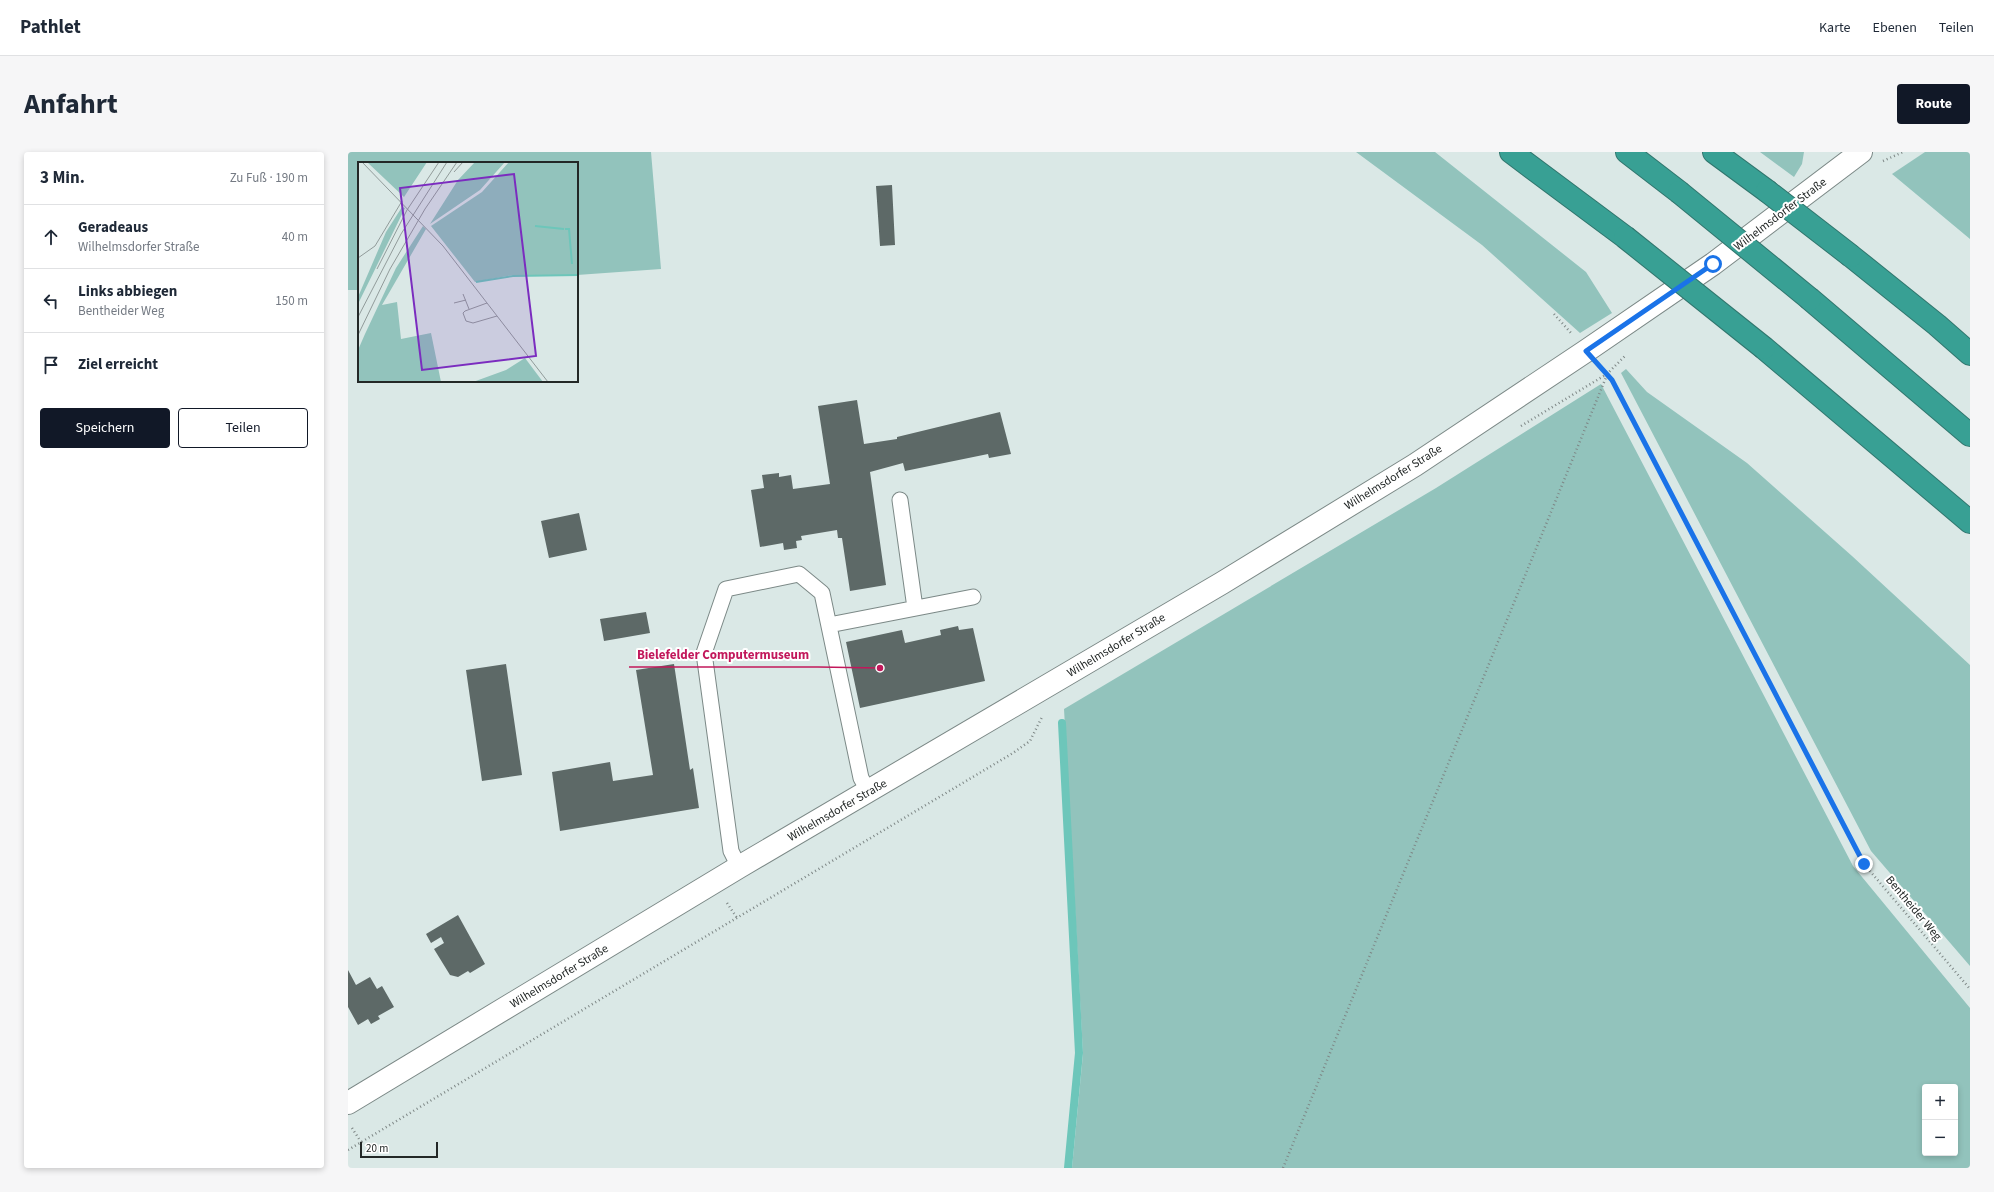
<!DOCTYPE html>
<html lang="de">
<meta charset="utf-8">
<style>
body{margin:0;font-family:"Source Sans 3",sans-serif;background:#f6f6f7;color:#1f2937}
.controls{position:absolute;right:12px;bottom:12px;display:grid;overflow:hidden;border-radius:4px;box-shadow:0 2px 6px #0003}
.controls button{width:36px;height:36px;display:grid;place-items:center;padding:0;border:0;border-bottom:1px solid #e0e1e3;background:#fff;color:#1f2937;font:20px sans-serif}
.scale{position:absolute;left:12px;bottom:10px;width:78px;box-sizing:border-box;padding-left:4px;border:2px solid #232827;border-top:0;font-size:11px;line-height:14px;white-space:nowrap;color:#232827;-webkit-text-stroke:3px #fff;paint-order:stroke}
.stop{position:absolute;width:12px;height:12px;margin:-9px;border:3px solid #1a73e8;border-radius:50%;background:#fff}
.stop.end{background:#1a73e8;border-color:#fff;box-shadow:0 1px 4px #0008}
.list{margin:0;padding:0;list-style:none}
h2{display:flex;justify-content:space-between;align-items:center;height:52px;margin:0;padding:0 16px;font-size:17px}
h2 small{font-size:13px;font-weight:400;color:#747a83}
.list li{display:grid;grid-template-columns:26px 1fr auto;gap:12px;align-items:center;box-sizing:border-box;height:64px;padding:0 16px;border-top:1px solid #e0e1e3}
.list b{display:block;font-size:15px;white-space:nowrap}
.list p{margin:0;font-size:13px;white-space:nowrap;color:#747a83}
.list em{font-size:13px;font-style:normal;color:#747a83}
.actions{display:flex;gap:8px;padding:12px 16px}
.actions a{flex:1;padding:9px 0;border:1px solid #111827;border-radius:4px;text-align:center;font-size:14px;color:#111827}
.actions .main{background:#111827;color:#fff}
.icon{flex:none;width:22px;height:22px;fill:none;stroke:currentColor;stroke-width:2;stroke-linecap:round;stroke-linejoin:round}
.map{position:relative;flex:none;width:1622px;height:1016px;overflow:hidden;border-radius:4px}
header{display:flex;align-items:center;gap:24px;box-sizing:border-box;height:56px;padding:0 20px;background:#fff;border-bottom:1px solid #e0e1e3}
header strong{font-size:19px}
nav{display:flex;gap:22px;margin-inline-start:auto;font-size:14px}
.intro{display:flex;align-items:center;justify-content:space-between;box-sizing:border-box;height:96px;padding:0 24px}
h1{margin:0;font-size:28px}
.button{padding:10px 18px;border-radius:4px;background:#111827;color:#fff;font-size:14px;font-weight:700}
main{display:flex;gap:24px;padding:0 24px}
aside{flex:1;background:#fff;border-radius:4px;box-shadow:0 2px 6px #0003}
.map>svg:first-child{display:block}
</style>
<header>
<strong>Pathlet</strong>
<nav><a>Karte</a><a>Ebenen</a><a>Teilen</a></nav>
</header>
<div class="intro"><h1>Anfahrt</h1><a class="button">Route</a></div>
<main>
<aside>
<h2>3 Min.<small>Zu Fuß · 190 m</small></h2>
<ul class="list">
<li><svg class="icon" aria-label="ahead" viewBox="0 0 24 24"><path d="M12 20V5M6 11l6-6 6 6"/></svg><div><b>Geradeaus</b><p>Wilhelmsdorfer Straße</p></div><em>40 m</em></li>
<li><svg class="icon" aria-label="left" viewBox="0 0 24 24"><path d="M17 20v-9H6M10 6l-5 5 5 5"/></svg><div><b>Links abbiegen</b><p>Bentheider Weg</p></div><em>150 m</em></li>
<li><svg class="icon" aria-label="arrive" viewBox="0 0 24 24"><path d="M6 21V4h12l-3 4 3 4H6"/></svg><div><b>Ziel erreicht</b></div></li>
</ul>
<div class="actions"><a class="main">Speichern</a><a>Teilen</a></div>
</aside>
<div class="map">
<svg width="1622" height="1016" viewBox="0 0 1622 1016">
<rect width="100%" height="100%" fill="#dae8e6"/>
<path fill="#92c3bc" fill-rule="evenodd" d="M0,0h303l10,117 -84,6v-112h-218v127h-11z
M1008,0h79l151,120 26,41 -32,20 -98,-88z
M1412,0h44l-2,12 -8,13z
M1577,0h45v87l-78,-65z
M1278,217l21,23 100,71 105,93 118,109v301l-99,-115 -250,-478z
M1253,232l252,482 117,142v160h-898l11,-114 -19,-345 372,-221zM1577,935h30v66h-30z"/>
<g fill="none" stroke-linecap="round" stroke-linejoin="round">
<path stroke="#6dc6ba" stroke-width="8" d="M714,571l17,330 -11,115"/>
</g>
<path fill="#5d6967" d="M544,33l3,60 -15,1 -4,-60z
M509,248l7,44 33,-5v-2l103,-25 11,42 -22,4 -1,-4 -83,17 -2,-8 -33,9 16,113 -36,6 -8,-53h-4l-1,-8 -36,6 1,4 -6,1 1,7 -13,2 -1,-7 -23,4 -9,-57 13,-2 -2,-13 17,-2v4l12,-2 2,14 37,-5 -12,-78z
M231,361l8,37 -38,8 -8,-37z
M298,460l4,21 -46,8 -4,-22z
M610,474l1,4 14,-2 12,53 -125,27 -14,-66 56,-12 3,13 36,-8 -1,-5z
M158,512l16,111 -40,6 -16,-111z
M326,512l16,106 3,-2 6,40 -139,23 -8,-59 58,-10 3,19 40,-6 -17,-105z
M110,763l27,49 -15,9 -2,-2 -10,6 -8,-2 -16,-26 10,-6 -3,-6 -10,6 -5,-9z
M0,818l8,15 14,-8 7,12 5,-3 12,21 -16,9 2,3 -9,5 -3,-5 -10,6 -10,-18z"/>
<g fill="none" stroke-linecap="round" stroke-linejoin="round">
<defs>
<path id="service" d="M552,348l15,108
M481,473l144,-28
M391,715l-8,-16 -27,-198 22,-64 73,-15 23,19 39,185 8,14"/>
<path id="tertiary" d="M0,951l391,-236 483,-284 193,-118 171,-114 127,-87 148,-112"/>
<path id="motorway" d="M1163,0l114,85
M1279,0l52,40
M1366,0l53,39
M1503,104l86,69 33,29
M1462,147l160,136
M1416,196l206,174"/>
</defs>
<use href="#service" stroke="#7c8987" stroke-width="17"/>
<use href="#tertiary" stroke="#7c8987" stroke-width="24"/>
<use href="#motorway" stroke="#31766e" stroke-width="24"/>
<path stroke="#7e8786" stroke-width="2.5" stroke-dasharray="1 3" stroke-linecap="butt" d="M1535,9l20,-9
M1206,162l17,19
M1255,218l9,10 252,484 106,125
M1173,274l86,-52 19,-19
M379,751l10,15
M4,976l9,14
M0,998l665,-397 17,-12 12,-24
M935,1016l324,-793"/>
<use href="#service" stroke="#fff" stroke-width="15"/>
<use href="#tertiary" stroke="#fff" stroke-width="22"/>
<use href="#motorway" stroke="#38a094" stroke-width="22"/>
<defs>
<path id="motorway-bridge" d="M1419,39l84,65
M1331,40l131,107
M1277,85l139,111"/>
</defs>
<use href="#motorway-bridge" stroke="#31766e" stroke-width="24" stroke-linecap="butt"/>
<use href="#motorway-bridge" stroke="#38a094" stroke-width="22"/>
</g>
<g fill="none" stroke-linecap="round" stroke-linejoin="round">
<path stroke="#1a73e8" stroke-width="5" d="M1365,112l-127,87 26,29 252,484"/>
</g>
<g text-anchor="middle" stroke-width="4" stroke-linejoin="round" paint-order="stroke">
<g font-size="12" fill="#232827" stroke="#fff">
<text transform="translate(1432 62) rotate(-37)" y="4">Wilhelmsdorfer Straße</text>
<text transform="translate(1045 325) rotate(-32)" y="4">Wilhelmsdorfer Straße</text>
<text transform="translate(768 493) rotate(-31)" y="4">Wilhelmsdorfer Straße</text>
<text transform="translate(489 658) rotate(-30)" y="4">Wilhelmsdorfer Straße</text>
<text transform="translate(1566 756) rotate(50)" y="4">Bentheider Weg</text>
<text transform="translate(211 824) rotate(-31)" y="4">Wilhelmsdorfer Straße</text>
</g>
</g>
<g transform="translate(10 10)">
<rect width="220" height="220" fill="#dae8e6"/>
<path d="M9,0h60l-23,35zM117,0h30l-25,28 -50,34 28,-44zM151,0h69v113h-65l-38,7 -44,-56 51,-34zM44,45l3,1 -47,96v-7l28,-65zM65,64l3,3 -44,76 15,-3 4,37 30,-6 10,49h-83v-32l7,-16 31,-66zM167,196l18,24h-70l33,-12z" fill="#92c3bc"/>
<path fill="none" stroke="#6dc6ba" stroke-width="2" d="M177,64l29,3M207,67h4l3,35M118,120l37,-6 65,-1"/>
<path fill="none" stroke="#919b9a" stroke-width="1" d="M4,0l81,84 105,136M96,10l9,-10M0,96l17,-12 27,-45M19,107l30,-59 32,-48M105,132l6,15M96,141l12,-3M129,141l-22,8 -2,2 3,8 7,2 24,-7M0,155l43,-83 46,-72M0,173l32,-66 35,-60 32,-47"/>
<path fill="#7b2cbf" fill-opacity="0.15" stroke="#7b2cbf" stroke-width="2" d="M156,12l22,182 -114,14 -22,-182z"/>
<rect width="220" height="220" fill="none" stroke="#232827" stroke-width="2"/>
</g>
<path fill="none" stroke="#c2185b" stroke-width="1.5" d="M532 516L470 515H281"/>
<circle fill="#c2185b" stroke="#fff" stroke-width="1.5" cx="532" cy="516" r="4"/>
<g font-size="13" text-anchor="middle" font-weight="bold" fill="#c2185b" stroke="#fff" stroke-width="4" stroke-linejoin="round" paint-order="stroke">
<text x="375" y="507">Bielefelder Computermuseum</text>
</g>
</svg>
<div class="controls">
<button>+</button>
<button>−</button>
</div>
<div class="scale">20 m</div>
<div class="stop" style="left:1365px;top:112px"></div>
<div class="stop end" style="left:1516px;top:712px"></div>
</div>
</main>
